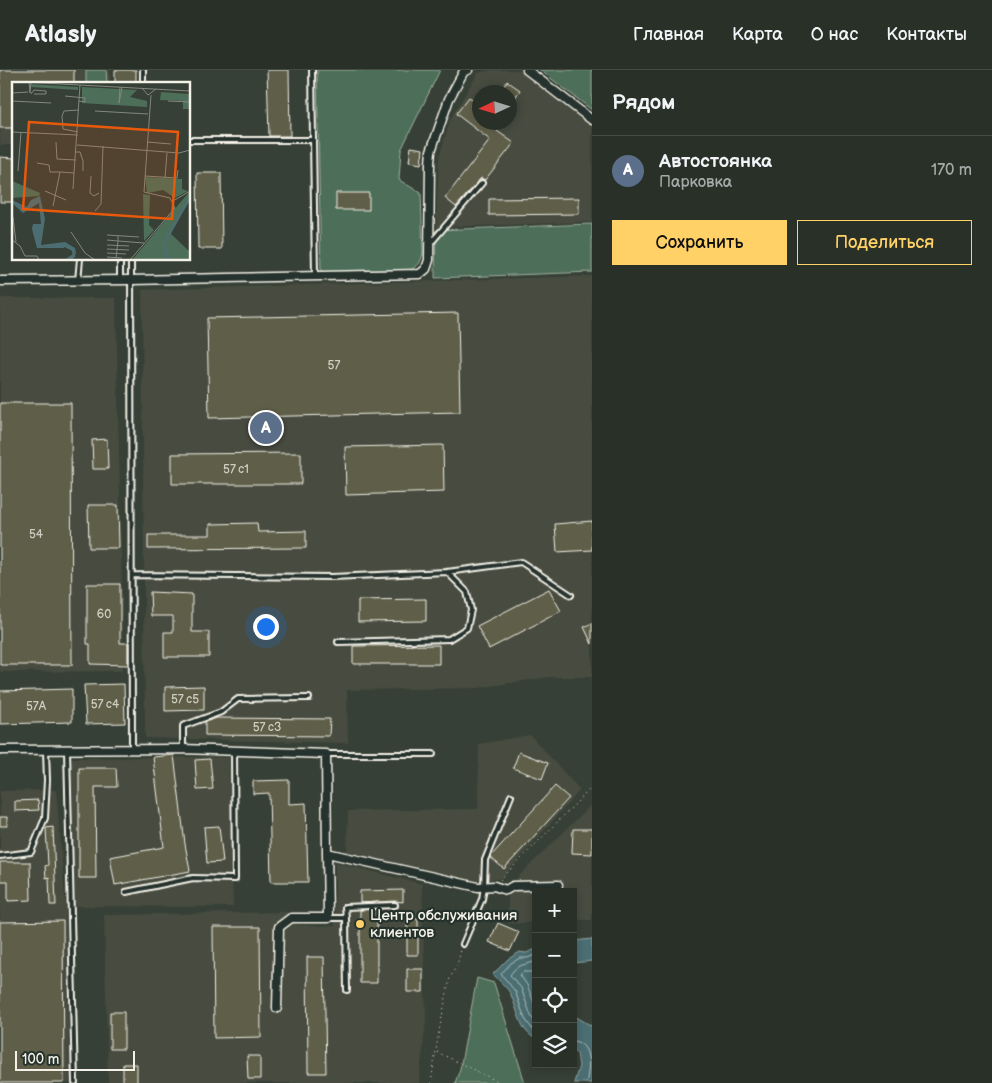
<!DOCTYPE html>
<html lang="ru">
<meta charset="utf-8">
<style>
body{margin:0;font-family:"Balsamiq Sans",sans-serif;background:#313830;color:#f1f3f6}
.controls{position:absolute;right:15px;bottom:15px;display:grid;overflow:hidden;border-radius:0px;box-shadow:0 2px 8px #0003}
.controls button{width:45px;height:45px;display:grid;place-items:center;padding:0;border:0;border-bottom:1px solid #454b45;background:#293028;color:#f1f3f6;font:25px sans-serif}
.compass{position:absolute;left:472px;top:15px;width:45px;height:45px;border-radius:50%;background:#293028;box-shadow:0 2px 8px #0003;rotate:266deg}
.scale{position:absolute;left:15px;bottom:12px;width:120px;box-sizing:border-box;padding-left:5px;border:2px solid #f4f1e8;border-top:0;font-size:14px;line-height:18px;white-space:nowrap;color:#f4f1e8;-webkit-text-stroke:4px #26332d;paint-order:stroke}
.you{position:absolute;left:265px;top:556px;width:18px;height:18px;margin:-12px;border:4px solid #fff;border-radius:50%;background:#1a73e8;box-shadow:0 0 0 8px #1a73e833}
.badge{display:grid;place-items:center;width:32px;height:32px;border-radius:50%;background:#ffd166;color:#fff;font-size:16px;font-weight:700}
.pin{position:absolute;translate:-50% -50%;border:2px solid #fff;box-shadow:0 1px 5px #0006}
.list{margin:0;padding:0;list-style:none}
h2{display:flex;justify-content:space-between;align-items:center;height:65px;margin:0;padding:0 20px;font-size:21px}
h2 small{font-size:16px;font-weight:400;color:#a5a9a8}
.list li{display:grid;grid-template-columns:32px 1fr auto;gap:15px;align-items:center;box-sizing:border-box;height:70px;padding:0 20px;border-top:1px solid #454b45}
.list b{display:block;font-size:19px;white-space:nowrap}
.list p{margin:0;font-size:16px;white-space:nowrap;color:#a5a9a8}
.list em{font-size:16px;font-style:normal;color:#a5a9a8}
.actions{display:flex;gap:10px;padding:15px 20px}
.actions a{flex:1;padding:11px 0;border:1px solid #ffd166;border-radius:0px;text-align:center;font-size:18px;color:#ffd166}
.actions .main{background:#ffd166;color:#111}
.icon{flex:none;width:28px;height:28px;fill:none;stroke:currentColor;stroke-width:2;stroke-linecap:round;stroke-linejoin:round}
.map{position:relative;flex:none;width:592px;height:1013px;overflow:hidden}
header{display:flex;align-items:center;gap:30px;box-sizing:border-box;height:70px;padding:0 25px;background:#293028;border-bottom:1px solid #454b45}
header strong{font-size:24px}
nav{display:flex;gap:28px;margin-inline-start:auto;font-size:18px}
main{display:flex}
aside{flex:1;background:#293028}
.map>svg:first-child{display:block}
</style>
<header>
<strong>Atlasly</strong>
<nav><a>Главная</a><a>Карта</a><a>О нас</a><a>Контакты</a></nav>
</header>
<main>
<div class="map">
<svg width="592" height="1013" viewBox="0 0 592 1013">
<rect width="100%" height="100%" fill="#374036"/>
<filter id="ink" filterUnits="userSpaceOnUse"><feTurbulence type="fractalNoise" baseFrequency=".02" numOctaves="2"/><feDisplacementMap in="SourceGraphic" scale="10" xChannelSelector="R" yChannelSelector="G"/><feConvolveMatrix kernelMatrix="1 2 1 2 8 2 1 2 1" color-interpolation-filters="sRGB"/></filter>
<g filter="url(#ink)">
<path fill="#474c3f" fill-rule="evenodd" d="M0,0h110v14h-96v61h-14z
M490,0h30l44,32 28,23v97l-156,5 3,-70 12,-39 27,-45zM480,22h30v30h-30z
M592,206v401h-43l-71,11 -131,2 1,53 -203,-5 -3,-448z
M0,228h116l7,349 -1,24 -122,1z
M530,665l50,55 -78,88 -24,4 -131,-30 1,-41 130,-2 1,-65z
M229,687l4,150 -158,-1 -5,-148z
M56,720l10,120 4,173h-70v-292z
M592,734v116h-19v-28h-37v30l-28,2v-30l8,-15z
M335,792l87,22 4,137 -7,62h-311l-4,-168 183,-3 10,13 38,1z"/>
<path fill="#4d6e58" stroke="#a0b0a0" d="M86,0h20l1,14h-21z
M317,0h123l-39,80 -2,30 22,13 2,60c-3,11 -4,13 -14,17l-88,2z
M540,0h52v40z
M592,154v48l-157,6 1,-48z
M477,908l17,5 31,100h-70l5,-14z"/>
<path fill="#4c6e73" stroke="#8fa2a2" d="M592,869v22l-19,2v-22z
M536,879v90c-16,-7 -18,-29 -25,-44 -3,-7 -12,-14 -18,-21l15,-15 12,-7 6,1z
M573,945l19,11v57h-18l5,-17 -2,-13 -4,-1z"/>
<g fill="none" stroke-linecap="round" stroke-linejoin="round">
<path stroke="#b1bdb9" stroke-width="1" d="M536,885l-9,3h-7l-9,5 -10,11 14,17 10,28 11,15
M536,891c-12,5 -18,2 -26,14l11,13 10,28 5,8
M536,900l-6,2h-7l-3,3 7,10 9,23
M573,971c19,2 17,27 13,42"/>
</g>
<path fill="#5e5f4a" stroke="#f4f1e8" d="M0,0h74v14h-60v44h-14z
M115,0h21v14h-21z
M267,0h22l1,66h-21z
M507,11l13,9 -10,16v-14h-10z
M469,27l11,8v17h24l-7,9 17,12 -29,37 -4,-2 -25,29 -11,-9 45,-58 -34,-26z
M411,77l12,2 -2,15 -12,-2z
M0,87l14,1v44h-14z
M197,103h24l1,76h-24z
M336,123h33v17h-33z
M579,128v16l-90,1v-16z
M458,243l2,99 -251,6 -2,-100z
M0,333h71l1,262h-72z
M107,369l1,30h-15l-1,-29z
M443,375l1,47 -98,3 -1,-48z
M301,383v31h-129v-30z
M88,435h30l1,43h-30z
M592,451v29l-35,2 -2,-28z
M257,453l1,9 48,-1v17l-158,1v-14h62v-11z
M87,514h33v59h8v22l-38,-1v-20h-3z
M549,519l12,22 -72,38 -12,-23z
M150,522l42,2v38h17v25h-45v-25h9v-16h-22z
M426,529v22l-68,1v-22z
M592,553v21l-8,-17z
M439,575v19h-86v-18z
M124,614l1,39 -39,1 -2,-39z
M204,616v24l-39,1v-24z
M72,619v33l-72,2v-33z
M217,648l113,1 -1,17 -124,-1v-13z
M519,682l29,11 -6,16 -29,-11z
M174,685l11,89 5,27 -75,14 -5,-28 54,-10 -11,-90z
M210,689l3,30 -16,1 -2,-30z
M79,698h37l1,19h-22l1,91h-17z
M289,710v24l17,-1 2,79h-37l-2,-89 -16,1v-13z
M555,716l14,12 -65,71 -14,-12z
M38,730l1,10 -24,1v-10z
M0,747h7v9h-7z
M219,756l4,36 -16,1 -3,-36z
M53,757l3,78h-6l-1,-28 -3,1 -1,-12 3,-1 -2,-37z
M573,759h19v25l-20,-1z
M0,792h30l1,38 -23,1v-20h-8z
M403,820v12l-8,-1 -35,2v-12z
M377,839v74h-17v-73z
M407,849h11v36h-11z
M63,851l1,162h-64v-161z
M498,853l21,9 -9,19 -21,-9z
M213,857h47l1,110 -47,1z
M307,887h17l2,116h-18z
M407,899h16v23h-16z
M110,942h14v37h-14z
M247,986h13v23h-12z
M123,994h14v19h-14z"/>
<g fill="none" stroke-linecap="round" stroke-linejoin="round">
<defs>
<path id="lane" d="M143,0v14
M312,0l3,205
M189,70h124
M430,174l52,-61
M131,189l1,490
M120,210v-21
M78,211l2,-22
M132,505l200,2 115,-5 74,-10 50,33
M338,572l111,-3 18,-11 4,-18 -4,-18 -20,-20
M183,678v-22l38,-14 17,-13 71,-1
M67,680l8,333
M326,684h107
M0,786l31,-4 14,-34 2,-38 -1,-30
M126,822l67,-14 42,1 -1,-129
M328,848h18l1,72
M346,848l-1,-11 50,-2
M463,874l19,-45 2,-12 1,-27 26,-64"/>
<path id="street" d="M527,0l65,50
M0,211l131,-1 289,-6 6,-5 3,-9 1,-97 1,-12 18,-52 15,-28 4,-1
M0,680l183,-1 143,5 1,99 151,34 16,-1 12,4 7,-4 45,-1
M277,938l2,-81 12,-9h37l-1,-65"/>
</defs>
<use href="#lane" stroke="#f4f1e8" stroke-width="8"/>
<use href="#street" stroke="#f4f1e8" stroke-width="11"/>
<path stroke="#f4f1e8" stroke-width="1" stroke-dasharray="1 4" stroke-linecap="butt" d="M500,810l92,-93
M437,982l64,31
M431,1013l8,-52 11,-53 7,-13 4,-15"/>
<use href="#lane" stroke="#26332d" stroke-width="4"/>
<use href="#street" stroke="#26332d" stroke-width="8"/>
</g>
</g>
<circle fill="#ffd166" stroke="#26332d" stroke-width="2" cx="360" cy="854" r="5"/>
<g text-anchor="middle" stroke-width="4.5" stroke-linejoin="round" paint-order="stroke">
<g font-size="12" fill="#ceccc0">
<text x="334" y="299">57</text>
<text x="236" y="403">57 с1</text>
<text x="36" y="468">54</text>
<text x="104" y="548">60</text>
<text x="185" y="633">57 с5</text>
<text x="105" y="638">57 с4</text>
<text x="36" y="640">57А</text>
<text x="267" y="661">57 с3</text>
</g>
<g font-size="15" fill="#f4f1e8" stroke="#26332d" text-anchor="start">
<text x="370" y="850">Центр обслуживания<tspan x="370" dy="17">клиентов</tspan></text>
</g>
</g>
<g transform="translate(12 12)">
<rect width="178" height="178" fill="#374036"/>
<path d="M19,2l47,3v3l-47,-3zM70,5l55,3 -7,7 17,4v6l-65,-4zM149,10l28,2v15h-6v-8l-23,-1zM133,95l37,2v10l6,2 -13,7 -12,-8 -16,3zM0,99l28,12 -1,3 -27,2zM177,110v10l-19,31 19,18v8l-57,1zM131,112l7,1 -1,30 5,5 -10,11z" fill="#4d6e58"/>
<path d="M28,114l5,23 -4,26 24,-3 10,6 1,5 -2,4 -9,2 10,-6 -10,-8 -1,3h-27l-5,-19 1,-5h8l-2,-21 -16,10 -11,-10v-3l15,7 4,-7z" fill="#4c6e73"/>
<path fill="none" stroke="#4c6e73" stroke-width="2.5" d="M153,160l25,-45M152,161l4,17M49,162l12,6 1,6 -5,4"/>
<path fill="none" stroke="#83877d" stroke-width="1" d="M12,0l166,9M17,0l1,11 1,-11M108,5l-1,16 3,-15M130,6l6,7 8,-6M0,11l16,-1M19,12l3,-4 12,1v3h-12M53,14l20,2v4l-6,-1M0,19l39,2M156,19l22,1M83,29l53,3M0,50l66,3M66,50l-15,-3 -1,-13 2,-5 15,-1M44,60l1,17 19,1M135,60l24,2M65,63l102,8 11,-3M64,70h4l3,9v10M25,81l12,2 1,7h10M6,89l3,-39M79,94l-1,17 4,3 5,-3M133,94l32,2 1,-8M153,96l2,-25M61,107l1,-16M33,109l21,9M161,119l17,-10M41,124l7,-34 14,1 6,-88M83,129l6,-7 2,-58M1,135l3,25M59,150l14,21 10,7M95,153l32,2M0,158l8,6 5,10h12l2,4M95,158l11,1v-5M95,163l22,1M95,167l22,1M95,171l19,1M95,175l15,1M104,176l2,-17 26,2M118,178l45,-52 -5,-10 -26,-6 7,-97"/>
<path fill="#e8590c" fill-opacity="0.15" stroke="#e8590c" stroke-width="2.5" d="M17,40l149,10 -6,87 -149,-10z"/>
<rect width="178" height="178" fill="none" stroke="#f4f1e8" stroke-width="2.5"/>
</g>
</svg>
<div class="controls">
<button>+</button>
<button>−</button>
<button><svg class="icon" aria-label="locate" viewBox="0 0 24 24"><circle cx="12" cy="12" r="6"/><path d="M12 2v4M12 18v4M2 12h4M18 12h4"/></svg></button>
<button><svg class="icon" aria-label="layers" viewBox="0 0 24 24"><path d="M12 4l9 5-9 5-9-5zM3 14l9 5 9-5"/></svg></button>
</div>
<svg class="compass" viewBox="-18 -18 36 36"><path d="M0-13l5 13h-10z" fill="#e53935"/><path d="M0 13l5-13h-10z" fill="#a5a9a8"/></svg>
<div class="scale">100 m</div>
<div class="you"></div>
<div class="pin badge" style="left:266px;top:358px;background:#5c6f8a">A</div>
</div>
<aside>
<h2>Рядом<small></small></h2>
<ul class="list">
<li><span class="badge" style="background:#5c6f8a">A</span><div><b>Автостоянка</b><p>Парковка</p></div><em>170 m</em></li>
</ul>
<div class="actions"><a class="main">Сохранить</a><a>Поделиться</a></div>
</aside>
</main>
